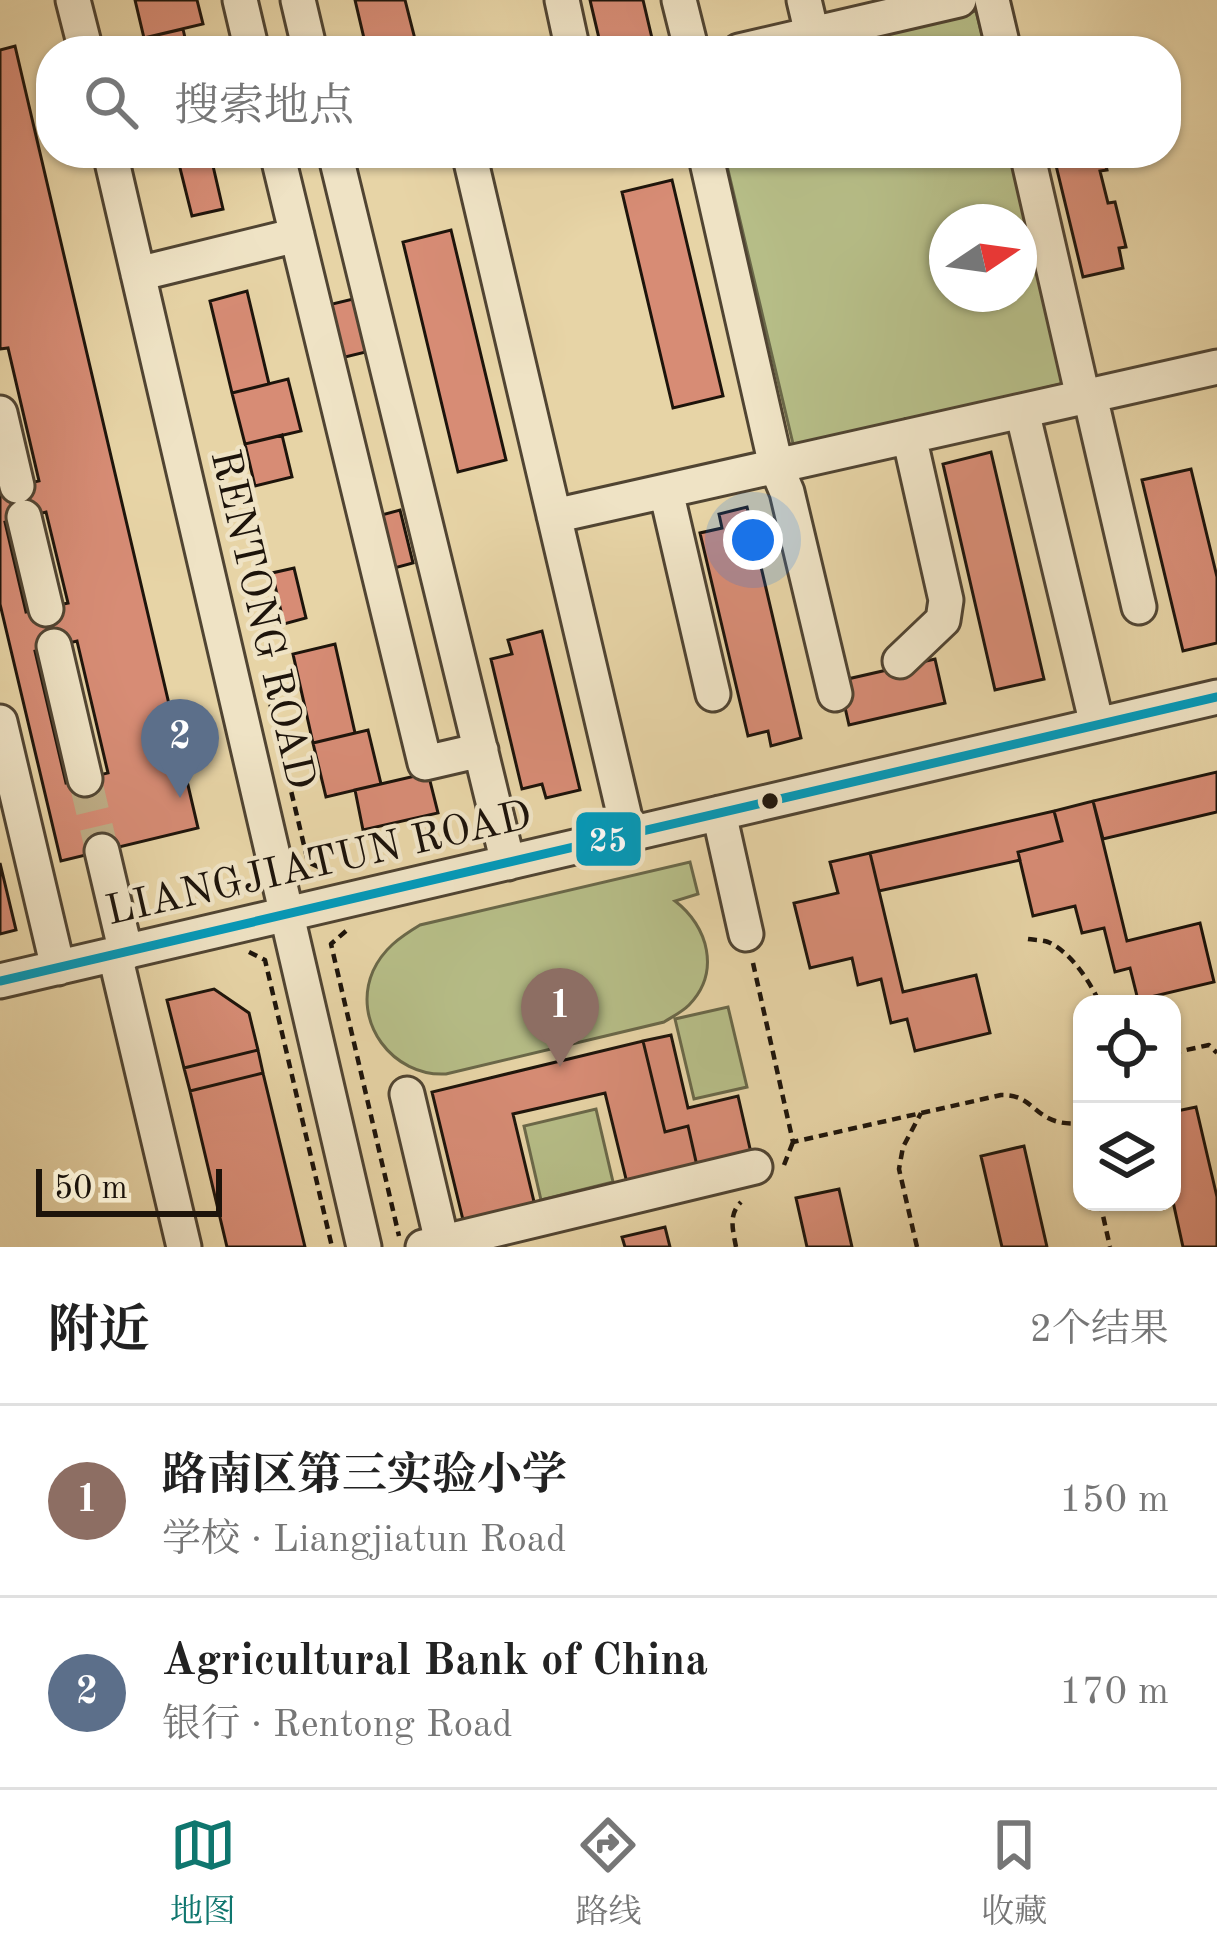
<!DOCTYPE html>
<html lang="zh">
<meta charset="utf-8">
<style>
body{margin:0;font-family:"Old Standard TT","Noto Serif SC",serif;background:#f6f6f6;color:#222}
.controls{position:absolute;right:36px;bottom:36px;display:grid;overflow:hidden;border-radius:24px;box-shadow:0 3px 9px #0004}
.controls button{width:108px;height:108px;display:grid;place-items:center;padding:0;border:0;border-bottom:3px solid #e0e0e0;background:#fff;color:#222;font:60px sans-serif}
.compass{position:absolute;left:929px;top:204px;width:108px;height:108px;border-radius:50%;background:#fff;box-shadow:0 3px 9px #0004;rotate:77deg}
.scale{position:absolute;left:36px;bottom:30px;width:186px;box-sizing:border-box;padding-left:12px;border:6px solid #1d140b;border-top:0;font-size:33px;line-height:42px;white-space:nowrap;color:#1d140b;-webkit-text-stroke:9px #efe3c5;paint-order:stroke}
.you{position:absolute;left:753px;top:540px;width:42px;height:42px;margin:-30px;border:9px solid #fff;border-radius:50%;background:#1a73e8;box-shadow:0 0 0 18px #1a73e833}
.badge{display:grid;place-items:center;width:78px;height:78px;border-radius:50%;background:#0f766e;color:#fff;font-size:39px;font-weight:700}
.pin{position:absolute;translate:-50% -99px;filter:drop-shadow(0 3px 6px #0008)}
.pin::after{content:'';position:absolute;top:63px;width:42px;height:36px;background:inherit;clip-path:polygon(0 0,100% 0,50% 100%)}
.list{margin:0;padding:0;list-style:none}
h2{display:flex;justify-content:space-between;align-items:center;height:156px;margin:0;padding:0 48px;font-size:51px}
h2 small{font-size:39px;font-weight:400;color:#767676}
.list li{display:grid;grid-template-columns:78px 1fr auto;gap:36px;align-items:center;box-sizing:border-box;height:192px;padding:0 48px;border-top:3px solid #e0e0e0}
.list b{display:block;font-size:45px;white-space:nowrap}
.list p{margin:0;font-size:39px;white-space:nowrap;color:#767676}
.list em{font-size:39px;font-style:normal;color:#767676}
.icon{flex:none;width:66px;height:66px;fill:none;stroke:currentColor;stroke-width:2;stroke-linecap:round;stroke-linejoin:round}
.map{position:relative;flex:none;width:1217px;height:1247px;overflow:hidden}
.search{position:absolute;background:#fff;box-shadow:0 3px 9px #0004;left:36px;right:36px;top:36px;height:132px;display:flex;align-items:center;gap:30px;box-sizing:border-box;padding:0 42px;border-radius:48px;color:#767676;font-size:45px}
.sheet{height:540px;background:#fff}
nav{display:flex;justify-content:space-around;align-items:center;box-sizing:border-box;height:168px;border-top:3px solid #e0e0e0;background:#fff;font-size:33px;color:#767676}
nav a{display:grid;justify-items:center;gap:6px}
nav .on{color:#0f766e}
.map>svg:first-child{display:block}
</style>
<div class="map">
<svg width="1217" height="1247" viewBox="0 0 1217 1247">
<rect width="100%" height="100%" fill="#e7d4a6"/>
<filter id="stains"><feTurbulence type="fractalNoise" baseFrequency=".00167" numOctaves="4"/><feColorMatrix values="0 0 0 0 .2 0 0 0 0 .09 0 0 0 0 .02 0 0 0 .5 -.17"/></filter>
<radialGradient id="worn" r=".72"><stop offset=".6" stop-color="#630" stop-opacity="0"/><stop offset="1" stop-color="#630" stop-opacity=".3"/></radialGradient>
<path fill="#b6bd87" stroke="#6a6849" stroke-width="3" fill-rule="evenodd" d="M976,11l10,40h-177z
M724,153h286l55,230 -271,65zM947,222h72v72h-72z
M690,862l8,32 -23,7c33,25 46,71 14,104 -7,7 -17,12 -25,17l-218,52c-53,3 -95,-52 -73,-103 10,-22 27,-34 47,-46z
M728,1007l19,80 -53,12 -19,-80z
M596,1109l17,73 -72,18 -17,-74z"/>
<path fill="#d78c75" stroke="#1d140b" stroke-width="3" fill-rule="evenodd" d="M135,0h62l6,24 -59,14z
M355,0h50l13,51h-51z
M590,0h53l12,51h-53z
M183,29l5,22h-41l-3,-13z
M15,46l183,782 -137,33 -61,-257v-114l39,-9 -31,-133 -8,1v-299zM46,512l22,91 -42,9 -21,-90zM77,641l31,132 -42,10 -31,-132z
M210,153l13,56 -31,7 -14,-56z
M1053,153h50l4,17 -7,1 8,32 7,-1 11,45 -7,1 4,20 -40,9z
M672,180l51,216 -50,12 -51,-216z
M451,230l55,230 -48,12 -55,-230z
M247,291l22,93 -37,9 -22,-92z
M353,299l13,53 -25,6 -13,-53z
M288,379l13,52 -56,13 -13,-51z
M282,435l10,42 -37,9 -10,-42z
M991,452l53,227 -49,11 -52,-226z
M1191,469l26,108v66l-34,8 -41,-171z
M747,507l54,231 -30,8 -3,-15 -20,5 -48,-203 22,-5 -3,-14z
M400,510l13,53 -26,7 -13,-53z
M294,568l12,50 -22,6 -12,-51z
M542,631l38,159 -34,8 -4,-14 -20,5 -31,-130 21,-5 -4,-14z
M335,644l20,89 -42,10 -20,-89z
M935,659l10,44 -96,22 -10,-44z
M368,730l13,54 -55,13 -13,-54z
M1217,772v40l-114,27 -10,-38z
M428,773l10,40 -75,17 -8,-40z
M1093,801l34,140 73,-18 14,59 -76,18 -8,-32 -15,4 -11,-44 -22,5 -7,-27 -42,10 -15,-64 44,-11 -8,-30z
M1054,811l8,30 -44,11 2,8 -141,31 -9,-38z
M870,853l33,139 73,-17 14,58 -75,18 -8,-32 -16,4 -10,-44 -23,6 -6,-27 -42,10 -16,-65 44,-10 -8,-31z
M0,863l16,67 -16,4z
M214,989l35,24 9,37 -74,18 -17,-68z
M671,1035l17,73 50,-12 13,57 -54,13 -9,-40 -23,6 -22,-91z
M643,1041l22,91 23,-6 9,40 -70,17 -22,-90 -92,21 22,92 -71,18 -32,-132z
M258,1050l5,23 -73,18 -6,-23z
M263,1073l42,174h-78l-37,-156z
M1196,1107l21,90v50h-34l-11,-50v-85z
M1024,1146l23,101h-45l-21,-91z
M839,1189l13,58h-45l-11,-49z
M665,1227l5,20h-45l-3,-10z"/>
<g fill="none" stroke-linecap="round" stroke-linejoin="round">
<path stroke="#bfae87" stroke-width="33" stroke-dasharray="33 16" stroke-linecap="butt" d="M85,779l17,72"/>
<defs>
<path id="minor" d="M73,0l13,51
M240,0l12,51
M298,0l12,51
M562,0l11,51
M679,0l11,44 -2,7
M804,0l8,34
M992,0l12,51
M739,51l220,-51
M110,153l254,1094
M277,153l148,610 56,-13
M335,153l173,710
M469,153l160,682
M705,153l71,313 11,26 48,202
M1027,153l56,244
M138,274l159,-39
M1090,396l49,211
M1022,411l75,314
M0,413l17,73
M666,491l47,203
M554,516l663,-149
M24,517l22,92
M54,646l31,133
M900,661l43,-41 3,-20 -37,-164
M0,722l58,246
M719,813l27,121
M102,851l24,102
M115,955l69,292
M0,981l1217,-284
M407,1094l35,148
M423,1247l332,-80"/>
</defs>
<use href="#minor" stroke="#504432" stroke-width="39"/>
<path stroke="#1d140b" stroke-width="4.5" stroke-dasharray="9 6" stroke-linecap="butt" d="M267,690l41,172 25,12
M346,931l-15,13 68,292
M1028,939c7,1 14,1 20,3 23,10 43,41 52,62
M249,952l16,8 67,287
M753,963l40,179 208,-47c37,-1 32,33 81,28
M1172,1053l37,-8 8,8
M784,1165l9,-23
M1100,1202l10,45
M736,1247c-3,-17 -8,-32 5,-45
M917,1247l-18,-78 4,-22 18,-34"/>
<use href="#minor" stroke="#efe3c5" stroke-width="33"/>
<defs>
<path id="bus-1" d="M0,981l1217,-284"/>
</defs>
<use href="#bus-1" stroke="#efe3c5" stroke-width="18"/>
<use href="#bus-1" stroke="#039aba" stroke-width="9"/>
</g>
<circle fill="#1d140b" stroke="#efe3c5" stroke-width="4.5" cx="770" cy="801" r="10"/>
<g text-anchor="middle" stroke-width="9" stroke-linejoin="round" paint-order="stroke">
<g font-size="42" fill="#1d140b" stroke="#efe3c5">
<text transform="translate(265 619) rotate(77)" y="15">RENTONG ROAD</text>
<text transform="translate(318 861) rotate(-13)" y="15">LIANGJIATUN ROAD</text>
</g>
</g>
<rect stroke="#efe3c5" stroke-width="4.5" x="574" y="810" width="69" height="58" rx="12" fill="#039aba"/>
<g font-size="33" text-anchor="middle" font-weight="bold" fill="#fff">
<text x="608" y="851">25</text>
</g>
<rect width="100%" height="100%" filter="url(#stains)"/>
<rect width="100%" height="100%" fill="url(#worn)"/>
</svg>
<div class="controls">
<button><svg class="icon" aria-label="locate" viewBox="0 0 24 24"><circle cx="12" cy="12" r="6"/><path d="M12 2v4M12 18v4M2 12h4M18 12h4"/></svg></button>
<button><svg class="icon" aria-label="layers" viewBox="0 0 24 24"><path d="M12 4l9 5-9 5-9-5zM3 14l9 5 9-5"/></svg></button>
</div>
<svg class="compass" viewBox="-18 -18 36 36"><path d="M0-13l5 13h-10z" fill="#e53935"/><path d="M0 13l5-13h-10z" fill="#767676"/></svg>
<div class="scale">50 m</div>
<div class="you"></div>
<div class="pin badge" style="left:560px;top:1067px;background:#8d6e63">1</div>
<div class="pin badge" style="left:180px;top:798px;background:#5c6f8a">2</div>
<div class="search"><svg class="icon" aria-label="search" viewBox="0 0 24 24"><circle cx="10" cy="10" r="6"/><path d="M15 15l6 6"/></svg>搜索地点</div>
</div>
<section class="sheet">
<h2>附近<small>2个结果</small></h2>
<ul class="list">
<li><span class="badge" style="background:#8d6e63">1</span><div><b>路南区第三实验小学</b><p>学校 · Liangjiatun Road</p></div><em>150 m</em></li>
<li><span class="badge" style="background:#5c6f8a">2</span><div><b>Agricultural Bank of China</b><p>银行 · Rentong Road</p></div><em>170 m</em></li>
</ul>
</section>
<nav>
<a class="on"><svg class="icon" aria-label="map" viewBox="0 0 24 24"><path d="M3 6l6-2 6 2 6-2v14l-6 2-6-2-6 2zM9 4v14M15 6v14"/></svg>地图</a>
<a><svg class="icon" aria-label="directions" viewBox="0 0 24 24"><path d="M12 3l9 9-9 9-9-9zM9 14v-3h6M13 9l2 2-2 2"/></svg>路线</a>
<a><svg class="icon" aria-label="saved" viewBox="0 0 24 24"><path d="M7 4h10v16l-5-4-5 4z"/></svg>收藏</a>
</nav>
